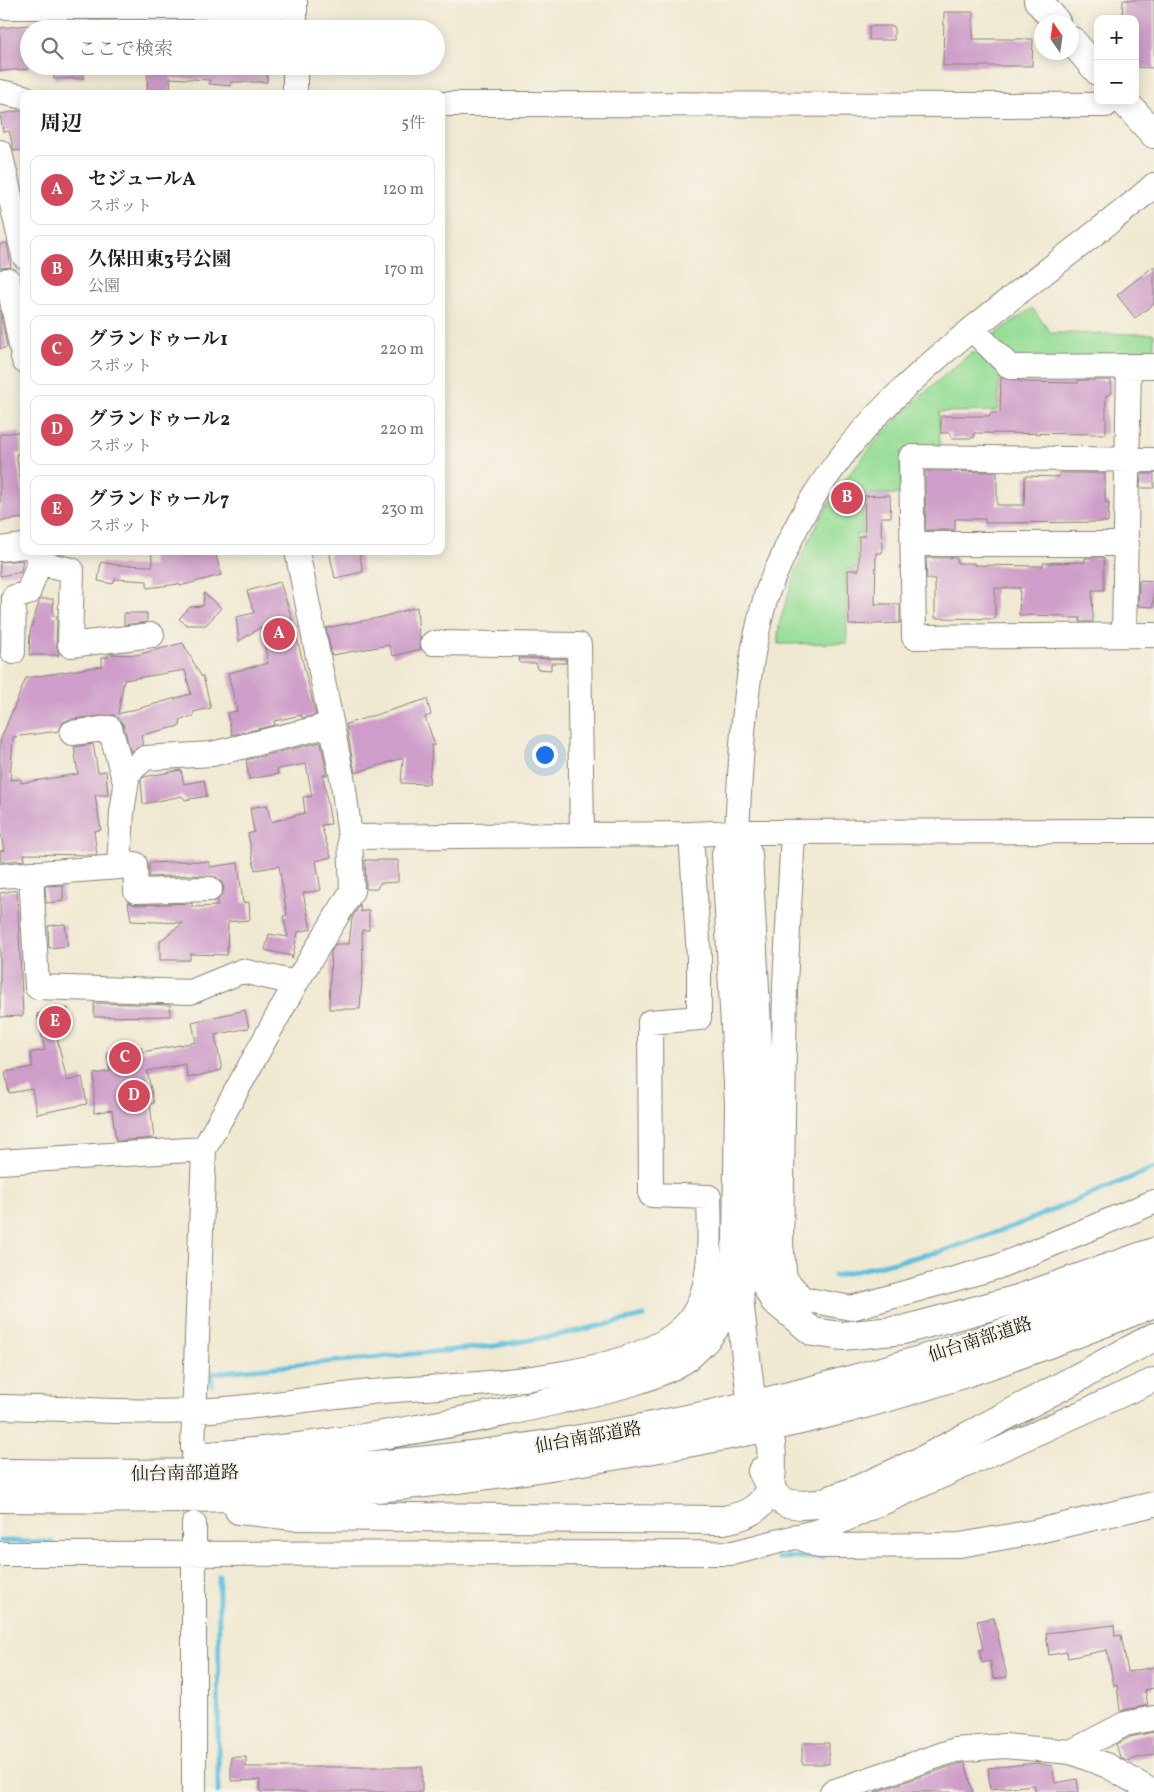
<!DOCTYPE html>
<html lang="ja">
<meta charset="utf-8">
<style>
body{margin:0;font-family:Vollkorn,"Noto Serif JP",serif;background:#f6f6f6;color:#222}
.controls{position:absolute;right:15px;top:15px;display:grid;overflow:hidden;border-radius:10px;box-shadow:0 2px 12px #0003}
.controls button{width:45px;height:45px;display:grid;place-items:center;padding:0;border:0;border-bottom:1px solid #e0e0e0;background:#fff;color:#222;font:25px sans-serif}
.compass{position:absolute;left:1034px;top:15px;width:45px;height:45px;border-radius:50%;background:#fff;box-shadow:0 2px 12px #0003;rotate:347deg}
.you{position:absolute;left:544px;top:754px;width:18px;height:18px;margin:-12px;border:4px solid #fff;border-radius:50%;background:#1a73e8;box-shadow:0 0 0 8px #1a73e833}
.badge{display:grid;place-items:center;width:32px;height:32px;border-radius:50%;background:#d1495b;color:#fff;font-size:16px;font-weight:700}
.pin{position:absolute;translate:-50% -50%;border:2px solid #fff;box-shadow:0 1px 5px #0006}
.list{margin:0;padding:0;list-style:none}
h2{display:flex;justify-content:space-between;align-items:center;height:65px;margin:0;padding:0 20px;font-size:21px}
h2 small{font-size:16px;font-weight:400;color:#767676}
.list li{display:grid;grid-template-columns:32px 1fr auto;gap:15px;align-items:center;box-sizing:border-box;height:70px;margin:0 10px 10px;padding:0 10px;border:1px solid #e0e0e0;border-radius:10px}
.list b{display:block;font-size:19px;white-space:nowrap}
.list p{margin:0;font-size:16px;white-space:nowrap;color:#767676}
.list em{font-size:16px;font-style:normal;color:#767676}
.icon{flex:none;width:28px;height:28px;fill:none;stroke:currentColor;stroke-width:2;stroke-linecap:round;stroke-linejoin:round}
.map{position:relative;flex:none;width:1154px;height:1792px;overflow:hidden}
.search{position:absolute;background:#fff;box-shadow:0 2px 12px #0003;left:20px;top:20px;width:425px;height:55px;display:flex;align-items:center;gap:12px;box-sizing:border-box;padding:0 18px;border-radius:28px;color:#767676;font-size:19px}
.panel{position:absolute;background:#fff;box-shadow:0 2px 12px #0003;left:20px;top:90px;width:425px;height:465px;border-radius:10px}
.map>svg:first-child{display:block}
</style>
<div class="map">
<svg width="1154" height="1792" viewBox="0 0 1154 1792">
<rect width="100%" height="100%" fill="#f7f3e8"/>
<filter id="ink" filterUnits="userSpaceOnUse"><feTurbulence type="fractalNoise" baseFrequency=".02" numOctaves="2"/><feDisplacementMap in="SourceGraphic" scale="10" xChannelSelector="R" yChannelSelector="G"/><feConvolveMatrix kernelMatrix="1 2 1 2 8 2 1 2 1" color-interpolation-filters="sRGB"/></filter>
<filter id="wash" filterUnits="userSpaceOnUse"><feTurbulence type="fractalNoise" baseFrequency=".0096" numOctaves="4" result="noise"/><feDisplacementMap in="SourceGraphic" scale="20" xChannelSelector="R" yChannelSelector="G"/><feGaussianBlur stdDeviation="1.12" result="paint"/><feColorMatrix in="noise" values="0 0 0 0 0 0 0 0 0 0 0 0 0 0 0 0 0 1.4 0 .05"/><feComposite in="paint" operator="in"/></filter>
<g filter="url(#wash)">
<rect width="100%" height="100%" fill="#f0e9d2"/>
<path fill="#97de97" stroke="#5a7d5a" d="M141,16l1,13h-51l-1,-12z
M1032,308l19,25 103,1v25l-142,1 -19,-15 2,-11z
M971,353h13l16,18 -2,40 -59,1 1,39 -39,1v42h-39l1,40h-7l1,34 -11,1 1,74 -69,1c-1,-19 6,-36 12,-54 31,-103 101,-171 181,-237z"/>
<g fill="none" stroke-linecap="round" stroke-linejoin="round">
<path stroke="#5ebfdd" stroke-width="5" d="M834,1276l108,-25 72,-25 140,-58
M212,1385l1,-12 282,-27 68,-12 81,-18
M0,1541l52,1
M778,1558l44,-1
M218,1792l1,-216"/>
</g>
<g id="blocks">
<path fill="#ce9dc9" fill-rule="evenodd" d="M1123,0h31v68l-19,-1v-48h-13z
M944,12h29v27h60l-1,27h-89z
M241,21h33l1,8h-35z
M29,25v44l-29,2v-43z
M869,26h25v14h-25z
M54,66h29l1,12 -30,1z
M148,66h119v16h-36v4l-22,-2 1,-4 -40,-2 1,16h-24z
M24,110v40l-10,1 -5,-20 -6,1 -3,-18z
M7,243l4,24 -11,1v-24z
M1154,266v38l-19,14 -18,-23z
M0,310l7,37 -7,2z
M1001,377l23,5 54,1v-3h33v15h-5v39l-132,-1v5h-23v-5h-10v-17h49v-3h10z
M20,432l1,21 -5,1 8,46v18l-24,3v-87z
M925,471l72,1v33h27l1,-29 34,1v-4h46v29h4l-1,20 -123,1v-4h-30v11h-29z
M1141,474h13v14h-14z
M890,495l1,22h-10l1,36h-6l-1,51h25v19l-51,2 -1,-55h11v-34h6l-1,-40z
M151,551h64l6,24 -41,11 -1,-2 -32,4v-7l-32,-2 -2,5 -15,-3 3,-19 15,3 37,1z
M329,551h30l4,21 -28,6z
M926,558h31v5h17v2l69,1v-3l42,-1v-4h19v32h-12l1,32h-13v-4h-16v-2l-45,-1 1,-27h-25v31l-60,-1v-39h-8z
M23,560l-2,12 -21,4v-14z
M1139,580l15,1 -1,26 -15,-1z
M280,582l12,37 24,96 -14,3 -1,-3 -27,6 1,4 -43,10 -5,-22 10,-2 -9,-38 40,-10 -7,-36 -22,14 -3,-24 18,-4 -7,-22z
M204,593l17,15 -15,17h-19l-8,-6 11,-12 13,-1z
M40,599h13v17h4l-1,29 3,10h-30l1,-23z
M417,607l2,29h2l-2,6 2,7 -28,7 -4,-11 -57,10 -6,-27 56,-11z
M124,613h23v9l-23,3z
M183,643l18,33h2l8,32 -18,4 1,4 -13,3 -1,7 -39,9 2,10 -12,7 -8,-28 -9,-9 -44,4 -7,3 -4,9 -46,6 -3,43 11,-1v4l57,-9 -4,-27 19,-3 5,28 8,-1 2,24h-13l6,35 -7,1 3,24 -73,-1 1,6 -25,2v-11l4,-1 -4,-19v-90l26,-63 76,-12v-9h6l1,-3 27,1zM185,670l6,24 -73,20 6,-34z
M519,658l46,1 1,4h-15v7l-14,-1 -1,-6h-16z
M427,699l4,16 -6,2 10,28h-3l-3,39 -28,-1 2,-25 -48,15 -9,-49z
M321,742l6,33h-4l8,49 -10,1 10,32 -15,4 5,29 -18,3 8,36 -13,3 -6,27v-3l-27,-6 4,-16 19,3 -5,-21 4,-1 -8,-49 -24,4 -7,-36 6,-2 -4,-24 17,-3 4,17 34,-9 -2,-16 9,-1 -6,-32 -29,5 1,5 -29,5 -3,-19z
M181,770l3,14 20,-4 3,16 -22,4 -3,-4 -39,8 -2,-24 3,-3z
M365,860h33v22l-18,1 -3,6h-11z
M190,861l19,1v5l29,-4 5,40 6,-1 1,18 -22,2 -1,33 -37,-1v6h-30v-19l23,-18 -52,-2 -3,-19 8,3 56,-2v4l26,-1 -1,-6 5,-5 2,-7 -3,-7 -5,-4 -26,-2 -41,2v-14z
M63,885v16l-17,2 -1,-17z
M17,890l6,126 -23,1v-124z
M360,904l1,8 8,-2v20h-7l1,34 -3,45h-31l2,-58 5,-7h13l3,-26z
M65,924l3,22 -19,2 -1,-22z
M94,1003l76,2v11l-76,1z
M68,1008l4,22 -16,3 11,48 15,-4 5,27 -50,10 -5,-25 -23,4 -4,-21 28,-5 -3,-14 15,-3 -8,-36z
M245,1010l4,18 -34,7 7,35 -34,8 -3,-14 -38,7 7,32 -4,1 4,34 -38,3 -4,-31 -18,3v-39l16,-3 -3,-18 34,-6 1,5 54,-10 -4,-20z
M994,1618l13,59 -13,2 -4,-18 -8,2 -3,-13 4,-1 -6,-28z
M1114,1625l1,11 6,-1 7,37 26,-5v21l-9,2 3,15 -28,6 -3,-26 -3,1 -7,-36 -39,8 -1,-6 -18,3 -3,-22z
M1154,1732v22l-28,7 -6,-4 -4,-13 14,-7z
M802,1743h27v21h-27z
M231,1757h15v10h176v25h-162v-12l-29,1z
M965,1763l8,29h-98l83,-28z
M1037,1763l15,3 3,17 22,-4 2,13h-43l-2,-7 -44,4 -2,-21z"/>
</g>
</g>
<g filter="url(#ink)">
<use href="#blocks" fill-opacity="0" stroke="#868277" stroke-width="1"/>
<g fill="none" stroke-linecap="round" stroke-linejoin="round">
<defs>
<path id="minor" d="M295,0v29
M0,7h295
M295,66v28
M0,92l24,5
M441,104l665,1 4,-4
M0,152l24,104
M0,283l8,-3 16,81
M972,329l38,38 144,-1
M1154,460l-243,-3 3,180 240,-2
M913,544h214
M0,549l24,-3
M36,551l3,12 33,7 -2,75 82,-10
M1124,635l5,-269
M433,643l146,2 3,189
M13,652l1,-55 14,-4 11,-30
M72,733l38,-5 16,58
M737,832c4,-81 7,-161 30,-239 4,-12 11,-25 16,-37 59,-143 194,-229 311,-322 20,-16 41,-31 60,-49
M793,833l-8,151 -4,261 4,34 18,20 48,9 146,-41 157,-65
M350,837l341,-3 46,-2 417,-1
M119,867l16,-3 1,27 74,-2
M31,873l6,114 154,5 51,-21 54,12
M0,876l119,-9 3,-55 6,-39 17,-15 67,-4 119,-29
M0,1162l204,-13
M0,1407c64,1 129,7 192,4 60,-2 120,-13 179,-19 77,-7 261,-10 314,-67 29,-31 25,-88 24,-128l-58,-2 -1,-173 49,-4v-61l-8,-123
M193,1447l11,-298 92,-166 56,-92 -2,-54 -7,-55 -46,-231
M194,1524v268
M797,1536l22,10 141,-1 74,-13 120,-28
M0,1554l733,-1 89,-23 332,-150
M1071,1752l54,-28 29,-6
M832,1792l123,-42 49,-4 67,6 37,14 45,26"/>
<path id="major" d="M1038,0l18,22
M1072,41l26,30
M1124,101l30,33"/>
<path id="highway" d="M737,832l-11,22 13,250 -2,137 3,67 10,82
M737,832l11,23 13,249 -5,154
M756,1240l7,39 11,21 39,32 29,4 61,-6 115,-31 136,-47
M196,1457c122,-9 243,-29 362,-57 41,-10 88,-18 125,-40 8,-5 16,-14 22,-20 25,-25 27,-67 32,-99
M762,1471l14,26 10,6 15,2 18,-1 40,-15 62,-28 233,-124
M0,1473c146,2 293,2 438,-14 239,-27 496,-89 716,-184
M0,1498c119,1 237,2 355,-8 91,-7 181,-21 270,-36 74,-13 148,-26 221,-45 105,-28 207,-65 308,-106
M239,1510l55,6 430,4c48,-8 50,-34 47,-77"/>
</defs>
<use href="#minor" stroke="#868277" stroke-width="26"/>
<use href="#major" stroke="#868277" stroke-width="30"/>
<use href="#highway" stroke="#868277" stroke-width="30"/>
<use href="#minor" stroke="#fff" stroke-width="24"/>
<use href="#major" stroke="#fff" stroke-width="28"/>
<use href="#highway" stroke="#fff" stroke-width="28"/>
</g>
</g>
<g text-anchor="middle" stroke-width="4" stroke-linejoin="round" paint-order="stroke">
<g font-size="18" fill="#1c1c1c" stroke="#f7f3e8">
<text transform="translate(980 1339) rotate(-18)" y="6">仙台南部道路</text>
<text transform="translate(588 1437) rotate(-10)" y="6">仙台南部道路</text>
<text transform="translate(185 1473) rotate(-1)" y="6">仙台南部道路</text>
</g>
</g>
</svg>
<div class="controls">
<button>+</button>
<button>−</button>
</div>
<svg class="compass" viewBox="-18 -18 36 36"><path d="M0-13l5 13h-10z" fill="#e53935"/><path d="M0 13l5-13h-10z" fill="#767676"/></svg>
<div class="you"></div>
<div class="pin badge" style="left:279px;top:634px">A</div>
<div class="pin badge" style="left:847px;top:498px">B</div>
<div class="pin badge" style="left:125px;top:1058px">C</div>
<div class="pin badge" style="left:134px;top:1096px">D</div>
<div class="pin badge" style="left:55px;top:1022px">E</div>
<div class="search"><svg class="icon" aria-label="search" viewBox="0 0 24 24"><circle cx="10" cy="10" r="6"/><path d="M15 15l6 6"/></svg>ここで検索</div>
<section class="panel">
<h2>周辺<small>5件</small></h2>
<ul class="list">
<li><span class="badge">A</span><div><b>セジュールA</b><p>スポット</p></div><em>120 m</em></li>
<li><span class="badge">B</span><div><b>久保田東3号公園</b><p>公園</p></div><em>170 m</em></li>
<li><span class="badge">C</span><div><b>グランドゥール1</b><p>スポット</p></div><em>220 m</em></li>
<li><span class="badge">D</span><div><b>グランドゥール2</b><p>スポット</p></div><em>220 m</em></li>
<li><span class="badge">E</span><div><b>グランドゥール7</b><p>スポット</p></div><em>230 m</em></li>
</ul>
</section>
</div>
